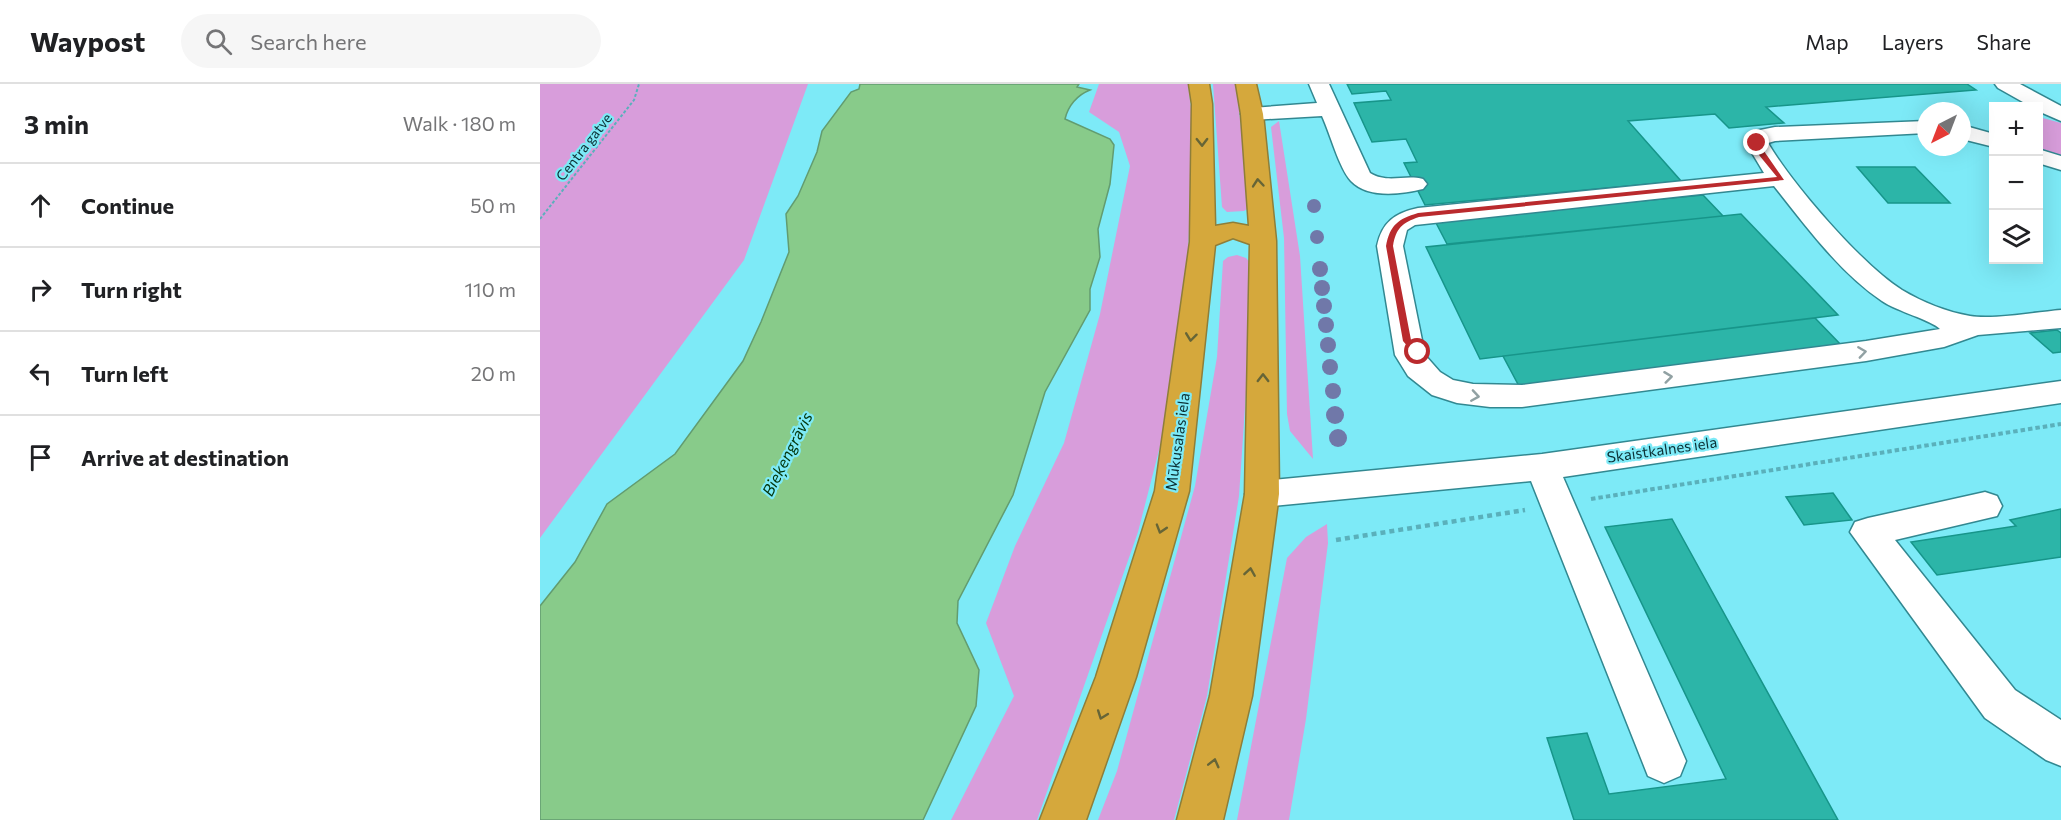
<!DOCTYPE html>
<meta charset="utf-8">
<style>
body{margin:0;font-family:Commissioner,sans-serif;background:#f6f6f6;color:#202124}
.controls{position:absolute;right:18px;top:18px;display:grid;overflow:hidden;border-radius:0px;box-shadow:0 6px 24px #0002}
.controls button{width:54px;height:54px;display:grid;place-items:center;padding:0;border:0;border-bottom:2px solid #e0e0e0;background:#fff;color:#202124;font:30px sans-serif}
.compass{position:absolute;left:1377px;top:18px;width:54px;height:54px;border-radius:50%;background:#fff;box-shadow:0 6px 24px #0002;rotate:222deg}
.stop{position:absolute;width:18px;height:18px;margin:-14px;border:4px solid #ba2a2d;border-radius:50%;background:#fff}
.stop.end{background:#ba2a2d;border-color:#fff;box-shadow:0 2px 6px #0008}
.list{margin:0;padding:0;list-style:none}
h2{display:flex;justify-content:space-between;align-items:center;height:78px;margin:0;padding:0 24px;font-size:26px}
h2 small{font-size:20px;font-weight:400;color:#757577}
.list li{display:grid;grid-template-columns:39px 1fr auto;gap:18px;align-items:center;box-sizing:border-box;height:84px;padding:0 24px;border-top:2px solid #e0e0e0}
.list b{display:block;font-size:22px;white-space:nowrap}
.list em{font-size:20px;font-style:normal;color:#757577}
.icon{flex:none;width:33px;height:33px;fill:none;stroke:currentColor;stroke-width:2;stroke-linecap:round;stroke-linejoin:round}
.map{position:relative;flex:none;width:1521px;height:736px;overflow:hidden}
header{display:flex;align-items:center;gap:36px;box-sizing:border-box;height:84px;padding:0 30px;background:#fff;border-bottom:2px solid #e0e0e0}
header strong{font-size:28px}
nav{display:flex;gap:33px;margin-inline-start:auto;font-size:21px}
.search{width:420px;height:54px;background:#f6f6f6;display:flex;align-items:center;gap:15px;box-sizing:border-box;padding:0 21px;border-radius:33px;color:#757577;font-size:22px}
main{display:flex}
aside{flex:1;background:#fff}
.map>svg:first-child{display:block}
</style>
<header>
<strong>Waypost</strong>
<div class="search"><svg class="icon" aria-label="search" viewBox="0 0 24 24"><circle cx="10" cy="10" r="6"/><path d="M15 15l6 6"/></svg>Search here</div>
<nav><a>Map</a><a>Layers</a><a>Share</a></nav>
</header>
<main>
<aside>
<h2>3 min<small>Walk · 180 m</small></h2>
<ul class="list">
<li><svg class="icon" aria-label="ahead" viewBox="0 0 24 24"><path d="M12 20V5M6 11l6-6 6 6"/></svg><div><b>Continue</b></div><em>50 m</em></li>
<li><svg class="icon" aria-label="right" viewBox="0 0 24 24"><path d="M7 20v-9h11M14 6l5 5-5 5"/></svg><div><b>Turn right</b></div><em>110 m</em></li>
<li><svg class="icon" aria-label="left" viewBox="0 0 24 24"><path d="M17 20v-9H6M10 6l-5 5 5 5"/></svg><div><b>Turn left</b></div><em>20 m</em></li>
<li><svg class="icon" aria-label="arrive" viewBox="0 0 24 24"><path d="M6 21V4h12l-3 4 3 4H6"/></svg><div><b>Arrive at destination</b></div></li>
</ul>
</aside>
<div class="map">
<svg width="1521" height="736" viewBox="0 0 1521 736">
<rect width="100%" height="100%" fill="#7deaf7"/>
<path fill="#d89ddb" d="M0,0h268l-64,176 -204,278z
M559,0h89l4,33 -5,184 -20,118 -29,113 -101,288h-86l63,-124 -28,-73 29,-77 49,-103 36,-129 30,-148 -11,-34 -30,-20z
M673,0h23l14,123 -6,4 -17,1 -5,-5z
M1499,33l22,6v34l-22,-6z
M739,37l21,135 13,203 -23,-28 -3,-17 -3,-176 -13,-111z
M697,171l9,3 6,7 -4,98 -9,133 -32,200 -33,124h-76l19,-49 78,-285 22,-129 6,-96 5,-4z
M787,440l1,19 -22,176 -17,101h-52l50,-262 19,-21z"/>
<path fill="#88cb8a" stroke="#629c70" stroke-width="1.5" d="M320,0h219l-2,3 13,3c-13,5 -22,16 -25,29l45,20 4,6 -4,39 -12,45 2,28 -10,32v21l-45,82 -32,103 -55,106 -1,22 22,47 -3,36 -53,114h-383v-214l35,-44 32,-58 68,-50 68,-93 18,-39 28,-70 -3,-38 12,-18 19,-44 5,-21 29,-39 8,-3z"/>
<path fill="#2cb5a8" stroke="#17958a" stroke-width="1.5" d="M807,0h620l9,6 -210,17 18,16 -55,5 -14,-14 -87,7 53,60 -256,24 -21,-42 13,-1 -11,-23 -34,3 -18,-39 37,-3 -5,-9 -34,3z
M1317,83h58l35,36h-62z
M1163,111l20,21 -276,28 -12,-23z
M1201,130l97,101 -358,44 -54,-112z
M1275,234l28,29 -323,41 -17,-32z
M1517,246l4,3v19l-8,1 -23,-20z
M1293,409l19,27 -48,5 -18,-28z
M1521,425v48l-124,18 -26,-33 105,-16 -6,-6z
M1132,435l166,301h-264l-27,-82 40,-5 22,61 117,-15 -121,-252z"/>
<g fill="none" stroke-linecap="round" stroke-linejoin="round">
<defs>
<path id="minor" d="M769,0h20l41,89c18,11 35,1 53,6l4,5 -4,5c-21,5 -55,10 -72,-8 -12,-13 -21,-48 -29,-65l-70,4 -7,-2 -4,-4 4,-4 7,-2 65,-5z
M1455,0h25l41,22v15l-23,-10v-5h-8l-32,-18z
M1386,37v12l-151,8 -7,2c24,41 93,121 134,147 20,12 45,22 68,26 22,4 67,-4 91,-6v18l-83,7 -34,12 -78,14 -344,46h-32l-33,-4 -25,-8 -24,-19 -13,-21 -18,-109c5,-24 18,-33 41,-38l346,-35 -18,-30 9,-12 20,-4zM1234,102c31,39 66,87 108,115 14,10 49,19 58,28l-74,12 -344,44 -49,-1 -20,-4 -13,-8 -15,-17 -22,-109 4,-16 8,-5z
M1422,41l32,9v13l-32,-8z
M1498,65l23,7v14l-23,-7z
M1521,297v22l-498,74 123,284 -6,15 -16,7 -16,-7 -117,-295 -269,26 -12,-4 -5,-9 5,-9 12,-4 280,-27z
M1445,408l12,4 5,10 -5,10 -102,24 120,150 46,30v46l-15,-6 -61,-42 -135,-186 5,-10 13,-4z"/>
<path id="highway" d="M649,0h20l3,20 3,122 18,-3 16,3 -8,-112 -5,-30h20l7,30 13,127 3,253 -27,202 -29,124h-46l33,-124 35,-202 5,-250 -17,-6 -18,7 -26,246 -53,186 -50,143h-46l56,-143 59,-186 35,-249 2,-138z"/>
</defs>
<use href="#minor" stroke="#328891" stroke-width="3"/>
<use href="#highway" stroke="#8e7e39" stroke-width="3"/>
<path stroke="#5ab0bb" stroke-width="2" stroke-dasharray="3 2" stroke-linecap="butt" d="M0,135l94,-119 5,-16"/>
<path stroke="#5ab0bb" stroke-width="4" stroke-dasharray="4.5 3" stroke-linecap="butt" d="M1051,415l470,-75"/>
<path stroke="#5ab0bb" stroke-width="4.5" stroke-dasharray="5 4" stroke-linecap="butt" d="M796,456l189,-30"/>
<use href="#minor" fill="#fff" fill-rule="evenodd"/>
<use href="#highway" fill="#d5a83c" fill-rule="evenodd"/>
</g>
<g fill="#7078a9">
<circle cx="774" cy="122" r="7"/>
<circle cx="777" cy="153" r="7"/>
<circle cx="780" cy="185" r="8"/>
<circle cx="782" cy="204" r="8"/>
<circle cx="784" cy="222" r="8"/>
<circle cx="786" cy="241" r="8"/>
<circle cx="788" cy="261" r="8"/>
<circle cx="790" cy="283" r="8"/>
<circle cx="793" cy="307" r="8"/>
<circle cx="795" cy="331" r="9"/>
<circle cx="798" cy="354" r="9"/>
</g>
<defs><path id="oneway-chevron" d="M-2-3.5L2.5 0L-2 3.5" fill="none" stroke-width="1.6" stroke-linecap="round" stroke-linejoin="round" transform="scale(1.5)"/></defs>
<g stroke="#666537">
<use href="#oneway-chevron" transform="translate(662 58) rotate(89)"/>
<use href="#oneway-chevron" transform="translate(718 99) rotate(-95)"/>
<use href="#oneway-chevron" transform="translate(651 253) rotate(97)"/>
<use href="#oneway-chevron" transform="translate(723 294) rotate(-90)"/>
<use href="#oneway-chevron" transform="translate(621 445) rotate(107)"/>
<use href="#oneway-chevron" transform="translate(710 488) rotate(-81)"/>
<use href="#oneway-chevron" transform="translate(562 631) rotate(110)"/>
<use href="#oneway-chevron" transform="translate(674 679) rotate(-76)"/>
</g>
<g stroke="#91a1a3">
<use href="#oneway-chevron" transform="translate(1322 268) rotate(-8)"/>
<use href="#oneway-chevron" transform="translate(1128 293) rotate(-7)"/>
<use href="#oneway-chevron" transform="translate(935 312) rotate(9)"/>
</g>
<path fill="#ba2a2d" d="M1217,57l27,39 -365,37c-17,6 -23,11 -26,29l18,94 10,10v5h-6l-12,-14 -17,-95c4,-21 12,-27 32,-33l359,-36 -18,-22 -6,-12z"/>
<g text-anchor="middle" stroke-width="4.5" stroke-linejoin="round" paint-order="stroke">
<g font-size="14" fill="#0b2f33" stroke="#7deaf7">
<text transform="translate(44 63) rotate(-52)" y="5">Centra gatve</text>
</g>
<g font-size="15" fill="#0b2f33" stroke="#7deaf7">
<text transform="translate(638 358) rotate(-82)" y="5">Mūkusalas iela</text>
<text transform="translate(1122 366) rotate(-8)" y="5">Skaistkalnes iela</text>
</g>
<g font-size="16" font-style="italic" fill="#03350b" stroke="#7deaf7">
<text transform="translate(247 370) rotate(-63)" y="6">Bieķengrāvis</text>
</g>
</g>
</svg>
<div class="controls">
<button>+</button>
<button>−</button>
<button><svg class="icon" aria-label="layers" viewBox="0 0 24 24"><path d="M12 4l9 5-9 5-9-5zM3 14l9 5 9-5"/></svg></button>
</div>
<svg class="compass" viewBox="-18 -18 36 36"><path d="M0-13l5 13h-10z" fill="#e53935"/><path d="M0 13l5-13h-10z" fill="#757577"/></svg>
<div class="stop" style="left:878px;top:268px"></div>
<div class="stop end" style="left:1217px;top:59px"></div>
</div>
</main>
